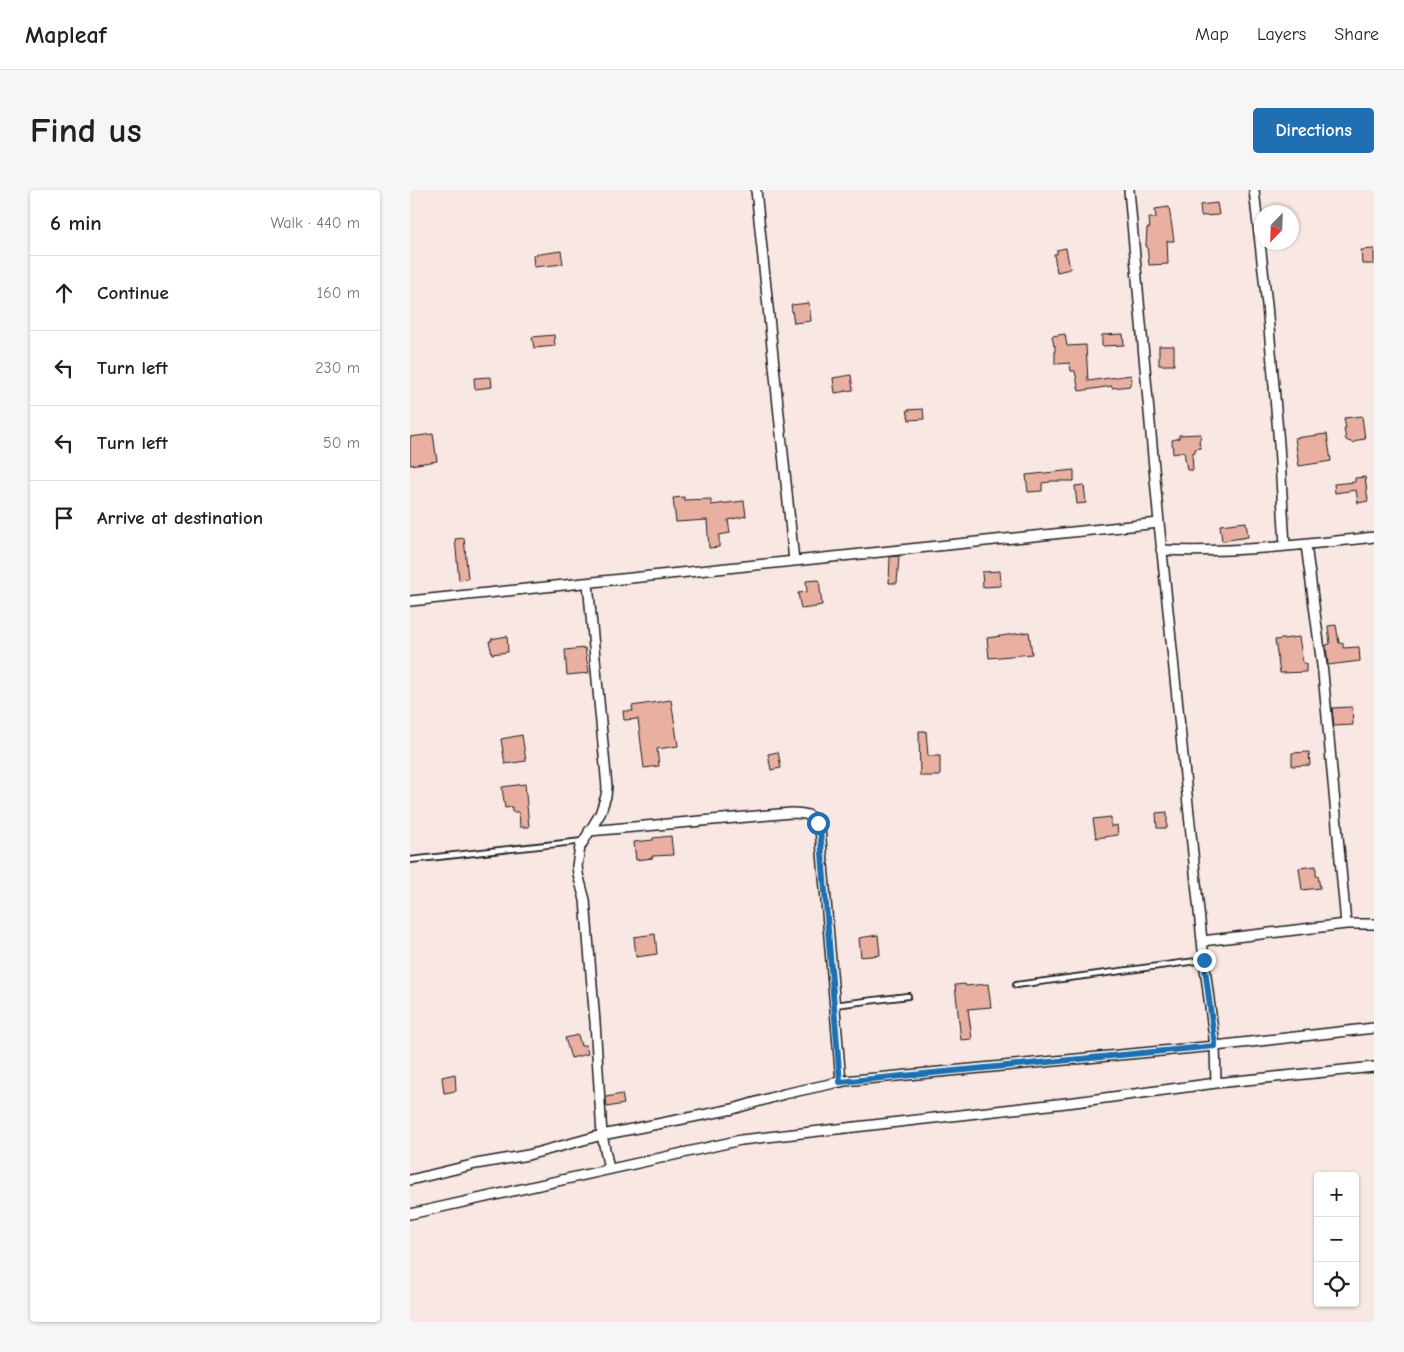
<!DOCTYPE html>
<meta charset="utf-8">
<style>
body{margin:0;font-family:"Comic Neue",sans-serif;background:#f6f6f6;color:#202124}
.controls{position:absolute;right:15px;bottom:15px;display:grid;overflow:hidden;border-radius:5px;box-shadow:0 1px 4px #0004}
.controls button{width:45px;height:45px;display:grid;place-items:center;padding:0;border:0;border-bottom:1px solid #e0e0e0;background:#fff;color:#202124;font:25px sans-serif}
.compass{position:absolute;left:844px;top:15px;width:45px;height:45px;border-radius:50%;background:#fff;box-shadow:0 1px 4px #0004;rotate:203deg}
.stop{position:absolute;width:15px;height:15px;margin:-11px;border:4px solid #1f6fb2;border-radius:50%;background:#fff}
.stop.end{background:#1f6fb2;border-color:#fff;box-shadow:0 1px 5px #0008}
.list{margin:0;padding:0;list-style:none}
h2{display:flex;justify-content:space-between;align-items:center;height:65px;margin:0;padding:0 20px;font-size:21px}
h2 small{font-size:16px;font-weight:400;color:#757577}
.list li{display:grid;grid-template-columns:32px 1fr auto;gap:15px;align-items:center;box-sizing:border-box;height:75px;padding:0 20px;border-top:1px solid #e0e0e0}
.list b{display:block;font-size:19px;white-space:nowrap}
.list em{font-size:16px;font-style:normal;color:#757577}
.icon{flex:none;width:28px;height:28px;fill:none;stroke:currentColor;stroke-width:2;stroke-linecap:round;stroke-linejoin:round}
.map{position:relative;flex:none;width:964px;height:1132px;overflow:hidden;border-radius:5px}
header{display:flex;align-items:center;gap:30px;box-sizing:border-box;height:70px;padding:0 25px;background:#fff;border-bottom:1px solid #e0e0e0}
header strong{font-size:24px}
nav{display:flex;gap:28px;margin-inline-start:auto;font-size:18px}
.intro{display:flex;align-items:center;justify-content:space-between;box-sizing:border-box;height:120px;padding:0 30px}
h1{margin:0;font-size:35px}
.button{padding:12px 22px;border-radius:5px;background:#1f6fb2;color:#fff;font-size:18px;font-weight:700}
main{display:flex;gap:30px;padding:0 30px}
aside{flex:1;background:#fff;border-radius:5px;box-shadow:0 1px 4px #0004}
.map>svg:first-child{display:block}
</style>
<header>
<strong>Mapleaf</strong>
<nav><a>Map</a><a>Layers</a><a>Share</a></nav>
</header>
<div class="intro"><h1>Find us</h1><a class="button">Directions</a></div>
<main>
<aside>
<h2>6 min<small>Walk · 440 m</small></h2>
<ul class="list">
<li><svg class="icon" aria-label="ahead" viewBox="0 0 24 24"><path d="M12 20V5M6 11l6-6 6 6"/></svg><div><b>Continue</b></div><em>160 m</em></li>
<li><svg class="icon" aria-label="left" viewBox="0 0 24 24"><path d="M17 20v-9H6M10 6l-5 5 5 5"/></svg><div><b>Turn left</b></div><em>230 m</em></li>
<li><svg class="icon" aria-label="left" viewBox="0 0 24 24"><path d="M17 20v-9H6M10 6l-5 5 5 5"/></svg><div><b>Turn left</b></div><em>50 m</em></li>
<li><svg class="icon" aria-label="arrive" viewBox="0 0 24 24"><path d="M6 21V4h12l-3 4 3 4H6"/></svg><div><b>Arrive at destination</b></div></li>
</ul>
</aside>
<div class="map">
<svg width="964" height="1132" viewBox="0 0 964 1132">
<rect width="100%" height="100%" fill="#f8e7e3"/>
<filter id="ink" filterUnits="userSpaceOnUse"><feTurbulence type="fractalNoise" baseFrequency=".02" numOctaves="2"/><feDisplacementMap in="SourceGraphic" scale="10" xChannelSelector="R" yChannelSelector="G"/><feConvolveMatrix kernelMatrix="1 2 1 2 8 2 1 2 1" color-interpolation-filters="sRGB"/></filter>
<g filter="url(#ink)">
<path fill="#e9b0a1" stroke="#1c1c1c" d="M807,13l2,12 -18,1 -1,-11z
M759,17l5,34h-7l1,23 -19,1 -2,-19h-1l1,-18h3l-1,-10h7l-1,-9z
M656,58l4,21 -13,3 -3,-18h3v-4z
M964,59v15h-12l-1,-14z
M151,61l2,13 -29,3 -1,-12z
M399,113l2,18 -17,2 -3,-18z
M655,144l2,12 19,-1 2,36 43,-6 1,7 -2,1v3l-18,2v-2l-33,5 -4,-20h-4l-1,-8 -15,1v-19l-1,1 -2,-10z
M713,144l1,11 -22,1v-11z
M144,145l1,11 -21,2 -2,-11z
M749,156h15v19h-15z
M441,185l2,15 -18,3 -2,-15z
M81,187l1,10 -17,2 -1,-11z
M513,219l1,10 -15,1 -2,-10z
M952,226l3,23 -7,1 -5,3 -7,-3 -2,-12h2l-2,-10z
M23,244l4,27 -27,4v-28z
M791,244l-2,9 2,5 -6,1v3l-3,1 1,17h-6l-3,-18 -11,2 -1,-14 7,-2v-3z
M917,244l4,27 -32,5 -4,-28z
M664,280v11h-24v1l-8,1v8l-14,1 -2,-17z
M955,287l3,24 -10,2 -2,-13 -21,3 -1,-9 21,-2v-4z
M674,295l2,18 -9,1 -2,-18z
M274,307v3l27,-1v6l33,-4 2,15 -18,4 2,13 -11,2v12l-10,1 -2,-28 -31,2 -3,-24z
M836,332l2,15 -26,4 -2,-16z
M54,348l4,41 -9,1 -4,-41z
M489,366l-2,27h-8l1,-26z
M590,381l1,15 -18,1 -1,-15z
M409,390l3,25 -6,1v1l-15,2 -3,-16 9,-1 -1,-11z
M926,435l3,18h4v5l16,-1 1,14 -32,4 -2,-20 4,-1 -2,-18z
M619,442l3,22 -43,4 -2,-20z
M97,446l1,16 -16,2 -3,-13h3l-1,-2z
M889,447l4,26h3v9l-26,1 -5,-33z
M175,458l4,25 -22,2 -2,-25z
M261,510l7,46 -21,3 2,17 -15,2 -6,-49 -14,1 -1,-9h10l-1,-5z
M942,517l1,18 -19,1 -2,-18z
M509,541h7l2,25h12v20h-20z
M112,545l4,26 -21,3 -4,-25z
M368,562l3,16 -10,2 -3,-16z
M899,562l1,13 -18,1v-13z
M115,594l4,43h-9l-1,-15h-7v-5l-7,1 -3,-21z
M757,622v16h-10l-1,-15z
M701,627v10l6,-2 1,10 -22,3 -3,-19z
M261,646l2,19 -21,1 1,2 -17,2 -2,-18 19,-2v-2z
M906,676v10h2l2,12 -18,2 -3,-22z
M245,744l2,20 -21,3 -2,-20z
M468,745l2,20 -19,2 -2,-19z
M555,794l1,2 22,-2 3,23 -23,2 4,30 -11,1 -6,-55z
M168,845l3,11 5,-1 2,9 -17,4 -6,-20z
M45,884l1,17 -12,2 -2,-16z
M212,904l2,10 -17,3 -1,-10z"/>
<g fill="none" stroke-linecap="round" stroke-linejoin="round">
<defs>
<path id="service" d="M0,670l173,-19
M606,795l188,-25
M424,815l74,-9"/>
<path id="minor" d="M346,0l38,371
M844,0l13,115 12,139 6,102
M749,333l45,437 11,86 1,37
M896,355l17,128 23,251
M751,360c72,3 142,-5 213,-13
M178,393l19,204 -1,9 -6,18 -20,33 -3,19 1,8 7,26 10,122 7,113 7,34
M0,411l749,-78 -30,-333
M179,641l202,-18c13,0 24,1 29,15l21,254
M792,751l144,-17h28
M0,990l66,-16 52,-9 74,-20 131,-26 51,-15 60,-13 371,-35 159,-18
M0,1024l331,-74 334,-38 141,-19 158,-16"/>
</defs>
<use href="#service" stroke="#1c1c1c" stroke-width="8"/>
<use href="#minor" stroke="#1c1c1c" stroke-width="12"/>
<use href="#service" stroke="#fff" stroke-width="4.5"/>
<use href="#minor" stroke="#fff" stroke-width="9"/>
</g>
</g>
<g fill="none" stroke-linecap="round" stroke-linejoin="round" filter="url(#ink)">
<path stroke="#1f6fb2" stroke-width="6" d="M408,633l2,5 20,254 375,-36 -11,-86"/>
</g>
</svg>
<div class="controls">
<button>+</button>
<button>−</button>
<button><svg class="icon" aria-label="locate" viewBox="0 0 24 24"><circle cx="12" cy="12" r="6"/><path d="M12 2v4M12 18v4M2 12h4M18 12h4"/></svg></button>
</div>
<svg class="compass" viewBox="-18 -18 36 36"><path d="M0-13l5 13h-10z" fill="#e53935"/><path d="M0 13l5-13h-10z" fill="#757577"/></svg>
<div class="stop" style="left:408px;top:633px"></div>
<div class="stop end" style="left:794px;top:770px"></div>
</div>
</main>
